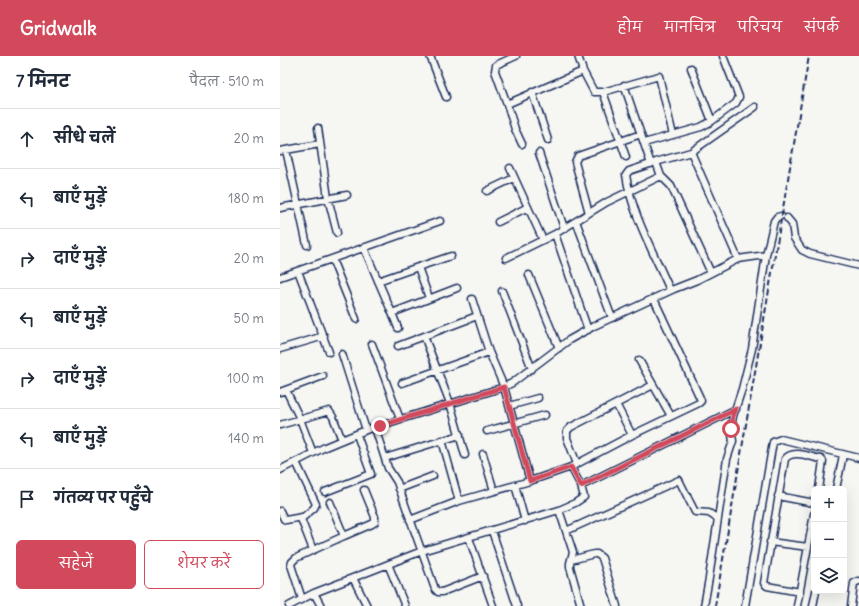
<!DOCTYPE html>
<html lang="hi">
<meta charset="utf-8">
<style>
body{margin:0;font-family:Delius,"Playpen Sans Deva",sans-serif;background:#f6f6f7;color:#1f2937}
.controls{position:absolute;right:12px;bottom:12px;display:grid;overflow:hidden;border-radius:6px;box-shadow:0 4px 16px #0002}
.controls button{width:36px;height:36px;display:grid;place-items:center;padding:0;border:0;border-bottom:1px solid #e0e1e3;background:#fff;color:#1f2937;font:20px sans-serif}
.stop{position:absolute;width:12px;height:12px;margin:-9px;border:3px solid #d1495b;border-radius:50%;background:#fff}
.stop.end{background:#d1495b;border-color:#fff;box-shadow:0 1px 4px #0008}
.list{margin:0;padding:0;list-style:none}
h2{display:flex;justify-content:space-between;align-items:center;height:52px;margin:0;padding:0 16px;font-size:17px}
h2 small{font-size:13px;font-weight:400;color:#747a83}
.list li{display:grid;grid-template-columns:26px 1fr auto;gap:12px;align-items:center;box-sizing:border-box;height:60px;padding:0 16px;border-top:1px solid #e0e1e3}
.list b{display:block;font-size:15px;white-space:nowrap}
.list em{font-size:13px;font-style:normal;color:#747a83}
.actions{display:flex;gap:8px;padding:12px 16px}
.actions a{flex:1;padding:9px 0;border:1px solid #d1495b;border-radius:6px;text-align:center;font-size:14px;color:#d1495b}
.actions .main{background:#d1495b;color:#fff}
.icon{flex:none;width:22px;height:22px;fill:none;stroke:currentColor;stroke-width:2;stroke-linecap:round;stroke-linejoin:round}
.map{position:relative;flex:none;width:579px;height:550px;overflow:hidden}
header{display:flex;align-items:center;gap:24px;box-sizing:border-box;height:56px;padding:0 20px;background:#d1495b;color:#fff}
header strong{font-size:19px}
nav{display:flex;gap:22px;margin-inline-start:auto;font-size:14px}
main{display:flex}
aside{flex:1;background:#fff}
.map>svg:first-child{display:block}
</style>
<header>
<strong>Gridwalk</strong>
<nav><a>होम</a><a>मानचित्र</a><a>परिचय</a><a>संपर्क</a></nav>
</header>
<main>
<aside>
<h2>7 मिनट<small>पैदल · 510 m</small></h2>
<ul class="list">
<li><svg class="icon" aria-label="ahead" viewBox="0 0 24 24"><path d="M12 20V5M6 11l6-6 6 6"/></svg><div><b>सीधे चलें</b></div><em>20 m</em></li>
<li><svg class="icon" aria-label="left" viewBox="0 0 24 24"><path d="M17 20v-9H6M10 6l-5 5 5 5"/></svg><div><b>बाएँ मुड़ें</b></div><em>180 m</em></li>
<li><svg class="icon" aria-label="right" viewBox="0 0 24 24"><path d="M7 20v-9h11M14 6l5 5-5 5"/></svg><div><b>दाएँ मुड़ें</b></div><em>20 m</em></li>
<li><svg class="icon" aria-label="left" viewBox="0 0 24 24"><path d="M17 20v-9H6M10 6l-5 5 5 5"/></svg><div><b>बाएँ मुड़ें</b></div><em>50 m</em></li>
<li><svg class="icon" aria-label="right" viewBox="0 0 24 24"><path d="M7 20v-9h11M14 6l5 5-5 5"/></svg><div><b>दाएँ मुड़ें</b></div><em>100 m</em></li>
<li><svg class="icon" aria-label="left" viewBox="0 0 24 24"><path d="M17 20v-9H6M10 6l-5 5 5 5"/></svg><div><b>बाएँ मुड़ें</b></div><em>140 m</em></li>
<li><svg class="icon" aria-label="arrive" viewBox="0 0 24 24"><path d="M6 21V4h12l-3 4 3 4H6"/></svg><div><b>गंतव्य पर पहुँचे</b></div></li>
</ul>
<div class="actions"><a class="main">सहेजें</a><a>शेयर करें</a></div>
</aside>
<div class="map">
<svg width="579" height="550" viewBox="0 0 579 550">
<rect width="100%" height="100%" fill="#f6f6f2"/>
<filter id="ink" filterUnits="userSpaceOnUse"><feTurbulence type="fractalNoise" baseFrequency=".025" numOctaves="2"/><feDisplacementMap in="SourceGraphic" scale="8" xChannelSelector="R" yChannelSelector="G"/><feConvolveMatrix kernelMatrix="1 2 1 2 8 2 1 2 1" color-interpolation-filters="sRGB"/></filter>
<g filter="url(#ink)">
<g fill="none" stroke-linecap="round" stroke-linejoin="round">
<defs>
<path id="street" d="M150,0l16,41
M236,0l-20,9 -1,6 12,33 8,25 7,15
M298,0l5,15 11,21h9l56,-16 14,59
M411,12l21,53
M344,29l27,79
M252,36l16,48
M323,36l23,65
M227,48l76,-33
M38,72l10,70 9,35
M364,87l57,-16 11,-6 24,-18 3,-6 -16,-41
M6,94l21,95
M0,95l40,-7
M411,96l47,107
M259,97l25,75
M230,112l33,72
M381,120l10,10 40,87
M207,135l27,-13
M0,152l67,-13
M309,157l-14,-51 3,-6 63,-22
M507,162l5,6 2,14 8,12 8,4 49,12
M296,165l-21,13 33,96
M218,166l30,-15
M84,192l28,65 65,-25
M226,202l49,-24
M52,203l24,60
M18,215l31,81
M249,219l30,73
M0,221l160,-56
M98,225l40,-14
M390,234c-16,-37 -38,-75 -44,-115l3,-4 27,-9 35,-10 64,-45
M222,235l30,78
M149,242l-11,-31 33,-11
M192,243l17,53 15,35 26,94
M112,257l6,15
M332,262l-36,-97 31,-19 54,-26 -5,-14
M144,280l26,67 15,52
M92,288l28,75
M118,290l79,-30
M0,293l44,-13
M62,298l24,76
M359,304l32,56
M122,327l87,-31
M6,334l14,29 13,34
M0,336l43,-16
M336,348l16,31
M229,350l29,-8
M0,369l49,-14 4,6 9,23
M95,372l13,40 9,14 38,107 3,3h4l41,-16
M207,375l58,-16
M162,384l17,61
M203,398l11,37
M105,402l75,-23
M16,406l20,42 -2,4 -13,11 12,31
M297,408l-10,-26v-7l4,-4 82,-42
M0,414l45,-23 41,-17 138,-43 8,-4 57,-43 25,-14 80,-37 23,-9 41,-21 28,-4
M235,429l10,36
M301,430l155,-77
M119,433l34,-13
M556,433l7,-34
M45,436l46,-18 -14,-39
M498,440l36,7
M50,446l14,34
M279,454l14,42 -3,11v4l11,39
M0,455l4,8 2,1 16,-3
M130,464l49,-19 71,-20 41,-14 61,-32 67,-32 2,-2 -1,-3 -46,-99
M212,475l25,75
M286,475l113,-51 16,32 14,1 9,6
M189,482l24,68
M490,486l38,5
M291,504l23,-6h3l5,4 15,48
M108,508l17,42
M73,522l14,28
M520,536l-33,-6 -3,-3 21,-124c8,-10 25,-2 36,0l2,2 -4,28
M34,537l7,13
M22,543l-11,-34 1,-3 4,-4 48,-22 28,-12 3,-2v-5l-11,-27
M9,550l25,-13 108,-42 137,-41 16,-7 9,-6 -3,-11 -10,-19
M424,550l5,-28 18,-119 6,-18 -2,-12 2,-13 9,-27 10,-40 14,-94 8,-34 3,-4 4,-1
M465,550l28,-164 8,-3 78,19
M517,550l17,-92
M533,550l3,-15
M571,550l3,-23 5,-2"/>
</defs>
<use href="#street" stroke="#1b2f5e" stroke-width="9"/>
<use href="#street" stroke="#f6f6f2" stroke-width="6"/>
<path stroke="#1b2f5e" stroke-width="2" stroke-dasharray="6 3" stroke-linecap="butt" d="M435,550l94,-550"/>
</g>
</g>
<g fill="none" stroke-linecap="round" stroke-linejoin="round" filter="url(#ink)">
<path stroke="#d1495b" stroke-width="5" d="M100,370l124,-39 26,94 41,-14 10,19 155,-77 -3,7 -2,13"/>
</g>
</svg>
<div class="controls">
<button>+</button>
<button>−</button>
<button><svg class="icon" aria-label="layers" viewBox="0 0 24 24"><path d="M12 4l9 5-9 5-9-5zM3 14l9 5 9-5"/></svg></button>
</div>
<div class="stop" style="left:451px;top:373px"></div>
<div class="stop end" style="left:100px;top:370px"></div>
</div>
</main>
